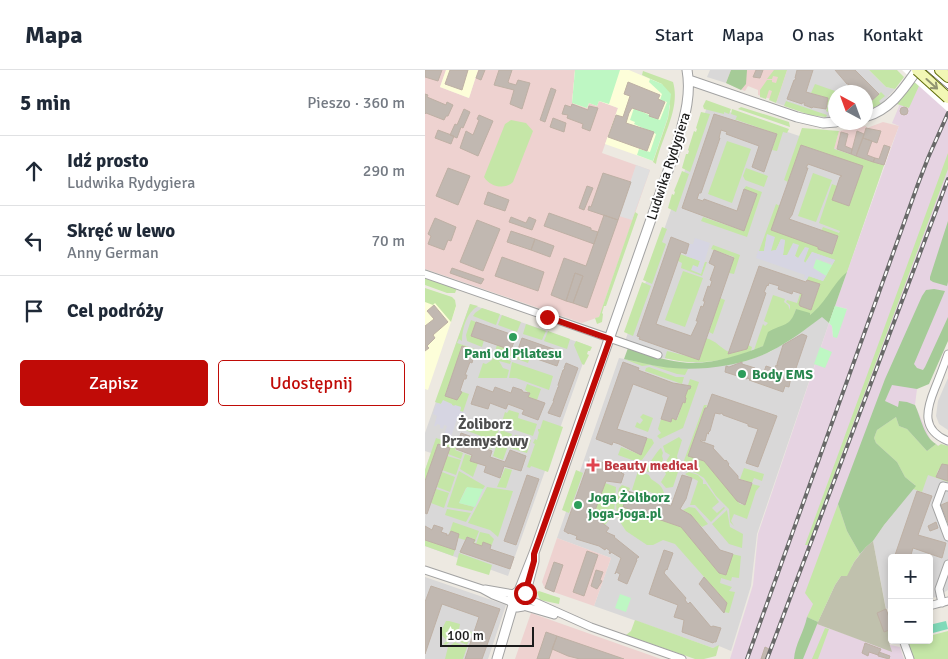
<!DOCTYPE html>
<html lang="pl">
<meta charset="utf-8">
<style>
body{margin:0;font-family:Signika,sans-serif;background:#f6f6f7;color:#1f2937}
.controls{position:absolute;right:15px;bottom:15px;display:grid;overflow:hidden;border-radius:5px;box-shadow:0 2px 8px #0003}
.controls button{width:45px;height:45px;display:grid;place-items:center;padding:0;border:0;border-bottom:1px solid #e0e1e3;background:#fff;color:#1f2937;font:25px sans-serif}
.compass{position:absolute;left:403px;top:15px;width:45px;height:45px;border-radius:50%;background:#fff;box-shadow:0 2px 8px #0003;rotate:319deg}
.scale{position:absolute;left:15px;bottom:12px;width:94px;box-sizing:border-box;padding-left:5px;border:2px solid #1b1b1b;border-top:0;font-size:14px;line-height:18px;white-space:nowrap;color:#1b1b1b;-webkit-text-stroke:4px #fff;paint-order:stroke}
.stop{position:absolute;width:15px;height:15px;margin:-11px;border:4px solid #c00b07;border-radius:50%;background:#fff}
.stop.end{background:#c00b07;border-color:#fff;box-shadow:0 1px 5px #0008}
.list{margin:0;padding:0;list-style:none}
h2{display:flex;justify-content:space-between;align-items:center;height:65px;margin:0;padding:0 20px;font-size:21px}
h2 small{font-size:16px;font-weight:400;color:#747a83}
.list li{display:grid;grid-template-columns:32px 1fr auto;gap:15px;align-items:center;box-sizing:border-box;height:70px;padding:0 20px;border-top:1px solid #e0e1e3}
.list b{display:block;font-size:19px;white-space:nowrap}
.list p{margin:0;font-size:16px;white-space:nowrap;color:#747a83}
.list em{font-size:16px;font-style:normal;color:#747a83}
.actions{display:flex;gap:10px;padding:15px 20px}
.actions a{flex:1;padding:11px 0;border:1px solid #c00b07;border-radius:5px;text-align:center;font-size:18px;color:#c00b07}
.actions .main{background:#c00b07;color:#fff}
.icon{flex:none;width:28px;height:28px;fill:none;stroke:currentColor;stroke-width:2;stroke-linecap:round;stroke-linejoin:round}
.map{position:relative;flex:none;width:523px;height:589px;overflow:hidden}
header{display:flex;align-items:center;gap:30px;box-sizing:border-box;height:70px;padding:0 25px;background:#fff;border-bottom:1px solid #e0e1e3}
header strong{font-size:24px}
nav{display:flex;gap:28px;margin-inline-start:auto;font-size:18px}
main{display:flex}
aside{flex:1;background:#fff}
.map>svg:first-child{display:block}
</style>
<header>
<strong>Mapa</strong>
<nav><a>Start</a><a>Mapa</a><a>O nas</a><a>Kontakt</a></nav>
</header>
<main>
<aside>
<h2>5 min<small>Pieszo · 360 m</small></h2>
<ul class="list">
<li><svg class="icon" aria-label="ahead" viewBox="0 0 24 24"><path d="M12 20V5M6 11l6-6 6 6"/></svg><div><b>Idź prosto</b><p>Ludwika Rydygiera</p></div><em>290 m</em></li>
<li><svg class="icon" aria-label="left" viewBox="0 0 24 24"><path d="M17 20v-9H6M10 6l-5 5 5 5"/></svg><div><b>Skręć w lewo</b><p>Anny German</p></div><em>70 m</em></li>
<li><svg class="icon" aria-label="arrive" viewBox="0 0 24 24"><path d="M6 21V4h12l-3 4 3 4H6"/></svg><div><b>Cel podróży</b></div></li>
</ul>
<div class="actions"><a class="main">Zapisz</a><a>Udostępnij</a></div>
</aside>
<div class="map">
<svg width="523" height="589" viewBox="0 0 523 589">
<rect width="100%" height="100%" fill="#ede9e1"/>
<path fill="#d9d8d8" d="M285,0h21l-5,13 -19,-6z
M362,0h82l17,17 9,2 -14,15 -15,7 -1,-19h-30v25h-16l-43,-14z
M284,35l175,60 -37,107 -24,32 -51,38 -29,12 -47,9 -42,-6 -31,-10 84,-240z
M45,234l119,42 -81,230 -83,-30v-76l6,-17 -6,-2v-18z
M397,246l7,7 -72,211 -6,52 -20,65 -12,-5 -6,2 -119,-42 17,-48 -54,-20 62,-180 55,10 45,-2 27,-5 24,-9 32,-20z
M523,308v52l-9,-6 -3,-8 2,-15z
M523,376v144l-11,7 -8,1v-40h-37v39h-3v11l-3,1 -13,-68 11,-16z
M0,507l81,28 -18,54h-63z"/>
<path fill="#eed2d0" d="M0,0h21l-6,17 29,11 9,-28h97l-3,33 27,-2 19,7 -16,45 48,17 -51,147 -17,6 -157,-54z
M306,0h56l-10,31 -19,-6v-5l-10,-4 -3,5 -19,-8z
M458,52l16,4 -15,39 -50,-17 5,-17 27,-5 1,2z
M132,468l54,20 -17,48 -49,-17 -3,-7z
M106,543l130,46h-146z"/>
<path fill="#e6d3e2" d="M523,0v250l-26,64 -5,5 -2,16 16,36 14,9 -61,75 -11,16 -7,6 -49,77 74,27 -1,-6 10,2 4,12h-174l23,-74 5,-51 71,-211 3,3 1,11 14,-28 -12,-3 64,-180 -7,-3 8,-19 9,3 9,-20 10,-13z"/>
<path fill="#fdfed9" d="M21,0h32l-9,28 -29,-11z
M150,0h54l33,14 9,10 -18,67 -48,-17 13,-36 -19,-7 -2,5 -8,-3 -2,5 -15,-5z
M0,222l29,10 2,5 -28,83 -3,-1z"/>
<path fill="#c0c1ad" d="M448,471l13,69 6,15v6l-4,8 4,13 -75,-28 18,-39 6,-9 11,-10 2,-4 12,-15z"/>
<path fill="#c5e6a7" d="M349,0h13l-11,33 -7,-3 3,-9 -3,-1 -3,9 -6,-2v-7l7,-10h5v2l4,1 2,-6 -5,-1 -1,3h-5z
M444,0h28l7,7 -9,12 -9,-2z
M218,1l30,11c8,27 -12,56 -17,82l-3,-2 15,-44 2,-12 -8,-22 -20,-9z
M489,12l5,4 -10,22 -12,-4z
M390,14l20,7 -7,21 -2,-1 2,-5 -2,-3 2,-5 -17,-5z
M456,22l4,4 -6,5 2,3 -15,7 -1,-11 2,-1 4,3z
M281,30l25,9 -2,5 -5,-2v2l-20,-5 -1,-3z
M361,31l41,14 -1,2 -16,-2 -26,-9z
M316,37l48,15 1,5 -52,-18z
M307,39l57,20 -2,4 -4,-1 -6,19 -5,-1 5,-16 -40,-14 -2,1 2,-5 -6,-2z
M276,42l9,2 -20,58 -8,-4 4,-14h2l1,-3 -1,-1 6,-19 2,1 1,-3 -1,-1z
M86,50l15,3 7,8 -20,51c-8,8 -23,5 -29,-5l21,-53z
M377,58l37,3 -5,18 50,16 -37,107 -24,32 -14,12 -13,-7 -3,9 -5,5 -25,23 -9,4 9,-26 2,2 3,-3 -4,-2 9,-26 12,4 -1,3 4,3 2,5v-5l-4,-3 1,-2 10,3 3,-9h2l-3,10 1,2 11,4 9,-25 -13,-5 1,-4 15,5 12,-21 -23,-8 -6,11 -11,-7 -12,-1 2,-15 -4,-1 -5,11 -6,1 -3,-16 -3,16h-5l17,-47 4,2 -8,24 46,17v2l14,5 6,-17 -17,-6 2,-4 16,6 1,-2 -21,-8 13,-39 5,2 25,-20 -61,-21 -13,37 -4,-2z
M302,71l24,8 -19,54 -24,-9z
M523,83v16l-140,376h-3z
M321,98l22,8 -4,11 -19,-7 -2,-4z
M257,101l7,3 -13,38 -8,-4 4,-14 2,1 1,-3 -1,-1z
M388,103l19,7 -16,42 -18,-6z
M321,116l16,6 -15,45 -46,-16 2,-4 41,14 13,-37 -13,-5z
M210,142l3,2 -32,92h-2l-2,7 1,1 -1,8 -5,2 -2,-6 4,-1z
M237,157l5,2 -5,13 4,2 -14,40 -9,-4z
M288,175l27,10 -6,19 -5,-1 5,-16 -23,-8z
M255,184l20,7 -2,6 3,6 4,-11h2l-5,14 -21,-8 1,-5 -4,-2z
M258,201l20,7 -18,49 -20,-7z
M0,207l32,11 -2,5h-8l-22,-8z
M217,212l9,4 -18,50 -9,-4z
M0,218l27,9 3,3 1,6 -5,16 -6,7 6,-7 -16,-19 -2,2 -8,-3z
M295,228l5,2 -12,34 -4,-2z
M45,234l8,2c-11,6 -16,22 -16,35l-3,-2 -2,4 27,9 -3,8 -9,-5 2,-5 -12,-4 -17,49 11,5 2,-5h2l1,-3 -1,-1 9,3 -6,18 -3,-1 1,-4 -7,-1 -11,-5 -2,3 -6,-2z
M57,238l18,6 -4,11 -23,-9 2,-3z
M77,245l19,7 -4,10 -19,-7z
M46,250l5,2 -5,14 13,4 -2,7 -15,-6 -1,-6z
M101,254l20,7 -4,9 -19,-6z
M123,261l22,8 -3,10 -23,-8z
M281,268c12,4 13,9 23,14v2l17,-5 2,-4 4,2 -1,4c-27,11 -58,15 -86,7l2,-7 32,8z
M151,271l16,6 -2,4h-2l-1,3 2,1 -5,10 -2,-1 -8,-19z
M72,275l33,12 -2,6 -33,-12z
M69,286l17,5 -1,3 -11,-3 4,7 6,2 -2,8h-29l5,-15 3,1 6,-4z
M199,289l33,7 31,3 -3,6 -8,-1 -27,-9 -8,1z
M87,292l41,14 -4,14 -33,-12h-7z
M224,297l27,10h8l-2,7 -37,-13 1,-3z
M265,309l9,3 -16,46 -23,11 -3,-3 4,-3 -3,-4 3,-10 9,3 2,-4 5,2 6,-18 2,1 1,-5 -1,-1 3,-8h2l1,-2 -3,-2z
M102,314l14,5 -4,11 -9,-3 1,-4 -4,-3z
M279,335h3l-1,3h-1l-17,48 16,5 36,43 5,1 7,-21 8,2 -4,5 -9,28 -13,-5 -3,7 3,5 -4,-4 -1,-13 -13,-13 -12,-18 -8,-5 -15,-4z
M84,340l10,3 -1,5 19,6 -4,12 -32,-11 4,-13 2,1z
M218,344l10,4 -5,14 -13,-5 2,-5 3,2 3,-4 -3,-3z
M471,347l3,9 8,3 20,22 9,-7 2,2 3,-2 7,2v20l-10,4 -2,7 12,4v1l-20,-7 -6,17 -9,-3 2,-4 -10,-8 -8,-15 -21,-19 -2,-5 3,-8z
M44,349l30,10 -7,20 -13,-4 2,-9 -16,-6z
M118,350l20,7 -15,45 -17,-6 -1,2 -3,-1 8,-23 -2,-1 2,-4 2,1 2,-8 -1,-1v-2h2z
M76,360l11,4 -9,26 -10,-4z
M90,365l16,5 -4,13 -17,-5z
M254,367l3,3 -5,16 2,10 -14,-3 5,-8 -5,-3 -2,-6z
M11,368l21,7 -2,5 8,3 -2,6 -13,-5 2,-6 -12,-4 -13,37v-11z
M222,368l5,1 2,4 -12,17h-10l-14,-5 3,-8 20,8z
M236,378l2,5 -1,3 1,3 -1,4 -8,2 -5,7 -11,-3c13,-2 15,-14 23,-21z
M40,384l6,2 -1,5 8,2 -5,14 -13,-8z
M22,386l14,4 -5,15 -14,-5z
M242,395l12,4 -6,18 -7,1 -5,-6 5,-8 -4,-8z
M80,398l7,2 -6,18 -9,-1z
M319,398l20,6 -2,7 -8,-3 -2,5 -12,-4z
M151,400l7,3 -14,40 -7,-3z
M34,401l26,15 -2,3 -17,-1 -7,15 15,4 -2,4 -25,-4z
M213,401l11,4 2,4c13,8 11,9 16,22l-10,-3 1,-3 -14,-5 -2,3 -10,-3z
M17,402l13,5 -5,15 -13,-5z
M264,402l9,3 5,5v4h3l13,18 -7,6 5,5 7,-6 1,1 -14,14 -16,-17h-5l8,-24 -13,-7z
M180,413l11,4 -2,26 -9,12 -12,-9z
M197,415l8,3 -7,18 58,21 38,46 6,2 7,-21 9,2 -2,22 -7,-1 -1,4 -10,-3 -1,5 12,4 -3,4 6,1 -6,21 -5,-1 3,-9 -52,-59 -12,-4 -10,5h-6l-21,-14 -4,-6 -5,-9 -1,-13 3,-15z
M62,417l26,4 -15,46 -8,-7 -22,-7z
M11,419l13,4 -5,15 -13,-5z
M413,434l9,27 13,23 -6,8 -7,14h-6l-6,9 -17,37 -11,-5 6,-13 -8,-11z
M264,437l6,1 13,16 -6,3c-6,-6 -11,-13 -19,-17z
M22,439l24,4 -5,9 -21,-7z
M302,440l3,17 13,7 -1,14 -13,-4 -17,-20z
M28,452l26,9 -5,13v-5l-7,-2 -2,3 -7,-2 -7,-7 -2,3z
M55,462l9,2 5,5 -4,10 -7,-6 -1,3 -6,-2z
M0,470l30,10 -2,6 -28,-10z
M34,483l33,12 -3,10 -33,-10z
M114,521l21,7 -1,6 -19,-4 -3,-8z
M210,550l78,28 6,-3 -3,11 -12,3h-9l-69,-24 5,-4z
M21,551h3l11,3c-1,9 -7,15 -14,21l-3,-1 4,-3 -7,-8z
M400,558l4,1 -11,30h-6z
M38,560l9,2 -5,13 -12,-5z
M523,561v28h-34l-6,-17 21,-2v-4z
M30,572l12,5 -4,12h-18l3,-12z"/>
<path fill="#a5cb97" d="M306,0h16l-1,14 -5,6 -15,-7z
M523,151v61l-1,4 -14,-4 -3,-2v-3z
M422,202l-18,51 -7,-6c-16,12 -33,25 -51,34 -26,14 -69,20 -98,17 -17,-1 -33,-6 -49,-9l4,-11c17,6 35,12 52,14 28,4 58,-6 83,-16l5,-14c15,-9 22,-4 28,-23l14,4v2c17,-13 23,-32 37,-43z
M509,219l11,2 -31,73 3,4 6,2 2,-3 23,-50v24l-19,43 -12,5 -25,-4 -7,16 13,6 1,-6 8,1 8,3c6,13 9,32 21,39l-9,7 -20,-22 -8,-3 -3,-9 -19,13 -3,8 2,5 21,19 8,15 11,9 -32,39 -11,16 -7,6 -6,7 -13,-23 -9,-27 47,-125 37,-83 4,-6z
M382,547l11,5 -15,37h-9c1,-15 10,-27 13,-42z"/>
<path fill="#bef7c3" d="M150,0h45l-11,34 -10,-3 -2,5 -8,-3 -2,5 -15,-5z
M225,9l12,5 9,10 -3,23 -15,44 -16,-6 2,-6 11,3 6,-18 -22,-10 1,-2 -5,-2 4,-12 26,12 7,-18 -7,-2 2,-6 -13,-12z
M391,189l16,6 -6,11 -13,-8z
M410,236l12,3 -10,29 -4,-1 -1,-11 -3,-3z
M395,277l12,5 -7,16 -11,-4z
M42,417l16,2 -8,18 -16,-4z
M195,524l11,4 -5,14 -11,-4z"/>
<path fill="#80dab9" d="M521,551l2,8 -19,5v-9z"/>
<path fill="#dfdfdf" d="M211,95l14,5 -18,50 -13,-4z"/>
<path fill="#d6d5e2" d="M342,164l8,3 -4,14 5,-1 5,-11 4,1 -2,15h4l6,-12 6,2 -4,11 3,2 7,-11 4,1 -5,13 1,2 7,-11 23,8 -3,5 -1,-3h-5l1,-1 -2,-1 -1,2 -4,-4 -1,2 -3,-1 -3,9 13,8 -3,5 -14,-5 -2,3 -3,-1 1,-3 -49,-17 2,-7h6z
M270,168l15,5 -9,31 -10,-4 2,-5 5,2 2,-6 -14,-5 4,-12h3z
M18,330l9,4v1l2,1 1,-1 6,2 -1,4 6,2 -2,4 -6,-1 -7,21 -7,-2 3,-9 -3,-1 -1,4 -3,-1v-3l-3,-1 -1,2h-2l3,-10 -4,-2 2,-7 2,-4 4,1z"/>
<path fill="#fff" d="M477,0h46v42l-29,-26z"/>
<path fill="#c1b8b1" stroke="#beb0a4" d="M0,0h17l-4,11 -13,-4z
M25,0h18l-6,20 -17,-6z
M54,0h6l-4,10 -5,-2z
M74,0h13l-4,12 1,1 7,2 2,-5 12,3 -8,26 -12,-5 4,-14 -20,-5z
M331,0h7l-3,8 -7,-1z
M372,0h16l-7,22 22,6 -2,11 -13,-2 -1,1 -8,-3 1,-2h-3v1l-15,-5 7,-19h1l1,-2h-1z
M410,0h20l24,24 -9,8 -3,-3 -2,1v-8h-17l2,-1 -4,-4 3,-3h-2z
M203,12l32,13 -2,4 7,3 -7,17 -9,-3 1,-2 -18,-6 -3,5 -3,10 28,9 -7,19 -39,-14 8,-22 7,2 7,-21 -6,-2z
M126,18l5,2 -11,32 -5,-2z
M0,24l3,1 -1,2 19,8 1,-3 6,3 -5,11h-2l-2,4 -18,-7 -1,1z
M147,34l16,6 1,-4 9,2 -8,23 -8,-3 1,-4 -16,-6 1,-3 -6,-1 3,-9 6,2z
M475 41a4 4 0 1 1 8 0a4 4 0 1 1-8 0Z
M39,39l6,3 -7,16 -2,-1 -4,11 -7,-3 5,-11 2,1z
M289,44l63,20 -13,38 -12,-5 7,-21 -33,-12 1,-2 -6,-2 -2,8h1l-9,26 -10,29h-2l-2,6 6,2 1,-2 33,12 7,-22 13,5 -13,37 -62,-23z
M54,45l14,6 -15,35 -18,-8 6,-17 7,4 6,-15 -2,-1z
M128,48l13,5 -2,9 -14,-5z
M441,58l15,3 -4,12 -14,-5z
M13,60l16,6 -3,8 -16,-6z
M432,61l7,3 -8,22 -5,-2z
M416,62l7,2 -3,12 7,3 -1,5 -14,-5z
M438,68l9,3 -5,14 8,3 -2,4 -17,-6z
M376,75l62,21 -14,40 -17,-6 8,-23 2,-1 -34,-12 -2,4h2l-16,47 -3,4 49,17 -6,18 -14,-5v-2l-47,-17z
M459,75l6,2 -6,18 -11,-3 2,-4 4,1z
M23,98l22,8 -12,29 -22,-9z
M178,103l28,9 -13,38 -30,-10 1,-4 2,1z
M162,116l6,2 -9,22 -5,-2z
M63,122l21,8 -4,11 -21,-7z
M124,143l42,15v2l7,2 -4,12 -50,-18z
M179,145l14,5 -31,88 -14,-5 10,-27 -8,-3 -9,28 -15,-6 13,-37 22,8z
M86,147l15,6 3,-6 7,3 -4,10 -23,-8z
M10,148l21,9 -5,14 -3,-1 -4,10 -16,-6 3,-8 -3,-2z
M52,150l23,9 -17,42 -23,-9z
M86,161l24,8 -4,11 -24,-8z
M246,167l18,7 -3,10 -5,-2 -25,72 35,12 7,-15h-2l5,-15 2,1 2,-6h-2l5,-15 2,1 2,-6 -2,-1 5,-14 -6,-3 5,-13 20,8 -35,102 -60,-21 1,-2 -3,-1z
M110,169l19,7 -4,11 -19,-7z
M77,187l42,15 -6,19 -43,-15z
M334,196l47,16 1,-2 13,4 -9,26 -11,-4 -1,-2 3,-10 -9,-3 -1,3 -14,-5 1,-3 -10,-3 -1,3 -1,-1 -3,7 2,1 -19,56 -19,5z
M27,198l32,11 -3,5 -31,-11z
M150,203l8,3 -10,27 -7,-2z
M9,235l14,17 -15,13 2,3 -8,8 2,2 -4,3v-25l9,-7 -7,-8z
M51,252l40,14 -5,14 -40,-14z
M377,264l5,2 -14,41h-2l-2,10 -4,-1 -2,6 -34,-12 1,-1 -3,-1v1l-22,-7 1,-6 3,1 13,-5v2l13,4 1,4v-3l8,3 2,-6 9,3 1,-4 2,1 -1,-2 6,-19z
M97,268l40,14 -5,14 -40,-14z
M37,276l12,4 -3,9h2l-1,4 -2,-1 -5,13h2l-1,4h-2l-4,12 2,1 -5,8 -12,-4z
M198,292l16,6 -1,2 35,13 18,3 -1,3h-2l-3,8 1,1 -1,5 -2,-1 -7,18 -4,-2 -1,4 -10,-3 7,-22 -35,-13 -16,45 30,9 -6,17 -22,-11 -6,-2 -1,3 -16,-6z
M141,293l12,5 -18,49 -12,-4 6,-12h-1l5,-14h1l-1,-2 5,-15 2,-1 -1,-1z
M52,316l16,6 2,-5 16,6 2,-6 9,3 1,2 7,1 -2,4 17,6 -7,17 -16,-6 2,-4 -16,-6 -2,5 -16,-6 -2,6 -17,-5z
M287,324l65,22 -19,51 -12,-4 12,-34 -10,-3v-2l-25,-9 -1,-2 -2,1 -5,-1 -5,18 -2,2 1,1 -2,-1 -2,8 -4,-1 -1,1 14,5 -1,2 12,13 1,-1 3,4 -1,1 10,11v3l14,4 -7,22 -8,-4 -33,-40 -16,-5 17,-48h2z
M36,363l17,6 -2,6 16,6 -2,6 15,5 5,-12 16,6 -5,15 -17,-5 -4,12 -16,-6 2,-6 -16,-5 2,-6 -16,-6z
M13,374l12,4 -23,66 -2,-1v-32z
M165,388l34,12 -3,3 3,1 -3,9 -15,-2 -13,35 16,12 -3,4 9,4 -1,1 25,20 -3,2 1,1 -10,24 -9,-4 2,-6 -4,-2 -1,2 6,-16 -10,-6 -1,2 -1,-1 1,-2 -4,-3 -1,2 -6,-4 -23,-7 1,-3 -8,-3 -1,1v-1l-4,-2z
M517,394l6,1v16l-12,-4z
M102,405l12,4 -23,66 -12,-4z
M257,405l10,3 -6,21 -6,10 11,6 29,35 13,4 -7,21 -7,-2 -38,-46 -58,-20 5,-16 43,15z
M492,421l15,5 -14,39 28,8 -4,15 -29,-10 -3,10h-16z
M523,432v21l-7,-18z
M511,452l2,6 -8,3 -2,-5z
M9,455l9,3 -2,4 6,2 -1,1h3l2,-4 8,3 -4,16 -30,-10v-14l7,4z
M42,467l8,3 -2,3 9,3 1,-4 8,3 -1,4 24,8 -4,12 -50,-17z
M239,480l9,3 -6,17 -1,-1 -2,4 22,25 -1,2 3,4 2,-2 21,25 2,-1 8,2 -5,14h-2l-1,1 -31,-11 2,-12 -10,-3 4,-12 -29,-11z
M162,481l11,4 -14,41 -11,-4z
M129,492l9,3 -9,27 -9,-4z
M171,500l7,2 -3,8 2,1 -5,8 -6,-3z
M279,507l23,26 -3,10 -25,-29z
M6,516l69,23 -18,50h-17l14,-42 -37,-13 -17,50v-52z
M461,539l6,16v4l-8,3 -7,-19z
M121,562l11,4 -8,23h-12z
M132,566l67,23h-44l-12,-3 -16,-7z
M440,573l16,6 -3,6 -9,-3 -1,4 -6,-3z
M340,577l4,2 -4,10h-4z
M454,582l11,4 -1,3 -11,-3z"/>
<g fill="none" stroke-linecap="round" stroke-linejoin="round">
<defs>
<path id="minor" d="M0,204l233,81
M523,284c-4,11 -8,22 -13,34 -9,22 -14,42 13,53
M523,417l-5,-1 -7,19 12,32
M0,500l57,19 11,6 18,7
M60,519l29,5
M101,528l65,29 91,32
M517,533l-3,-14 9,-25
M98,536l31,9
M504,536l19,-5
M478,570l7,19"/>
<path id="tertiary" d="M264,10l108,37 26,6 13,-1
M440,47c25,-7 38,-27 52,-47
M109,484v7l-9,34 1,6 -3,5 -6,1 -5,-4v-7l7,-5 15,-38 142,-405c7,-26 16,-51 11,-78
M72,589l16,-54"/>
<path id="secondary" d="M515,0l8,7"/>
</defs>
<use href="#minor" stroke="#a2a2a2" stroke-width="9"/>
<use href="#tertiary" stroke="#a2a2a2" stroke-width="11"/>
<use href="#secondary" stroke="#5f6c08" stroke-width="12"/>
<use href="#minor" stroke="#fff" stroke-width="7"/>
<use href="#tertiary" stroke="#fff" stroke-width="9"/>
<use href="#secondary" stroke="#f2f7b5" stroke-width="10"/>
<path stroke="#696969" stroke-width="1" d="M501,0l22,19"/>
<defs>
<path id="rail" d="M322,589l171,-475 10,-26 20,-45
M342,589l181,-480"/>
</defs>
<use href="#rail" stroke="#696969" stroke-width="4"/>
<use href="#rail" stroke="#fff" stroke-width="2" stroke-dasharray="5.5" stroke-linecap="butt"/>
<defs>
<path id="secondary-bridge" d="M492,0l31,28"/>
</defs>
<use href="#secondary-bridge" stroke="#5f6c08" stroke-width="12" stroke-linecap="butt"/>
<use href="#secondary-bridge" stroke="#f2f7b5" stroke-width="10"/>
</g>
<defs><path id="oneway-shaft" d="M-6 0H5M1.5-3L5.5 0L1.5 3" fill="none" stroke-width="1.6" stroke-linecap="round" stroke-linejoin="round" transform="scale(1.25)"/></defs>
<use stroke="#919470" href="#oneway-shaft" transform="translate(507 14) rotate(42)"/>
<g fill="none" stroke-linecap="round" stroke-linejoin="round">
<path stroke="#c00b07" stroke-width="6" d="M100,523l9,-32v-7l76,-215 -63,-22"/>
</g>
<g fill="#2e9e5b" stroke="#fff" stroke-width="2">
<circle cx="88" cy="267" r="5"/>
<circle cx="317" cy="304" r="5"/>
<circle cx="153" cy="435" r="5"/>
</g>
<path fill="#e0444e" stroke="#fff" stroke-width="2" d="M165.5 387.5h5v5h5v5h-5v5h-5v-5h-5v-5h5z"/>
<g text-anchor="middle" stroke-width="4" stroke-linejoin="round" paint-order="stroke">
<g font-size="14" fill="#1b1b1b" stroke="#fff">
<text transform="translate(243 96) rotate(-72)" y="5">Ludwika Rydygiera</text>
</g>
<g font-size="14" font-weight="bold" fill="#27864d" stroke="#fff" text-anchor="start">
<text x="88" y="288" text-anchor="middle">Pani od Pilatesu</text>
<text x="327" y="309">Body EMS</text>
<text x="163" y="432">Joga Żoliborz<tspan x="163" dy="16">joga-joga.pl</tspan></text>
</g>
<g font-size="14" font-weight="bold" fill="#be3a42" stroke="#fff" text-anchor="start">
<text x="179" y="400">Beauty medical</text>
</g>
<g font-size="15" font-weight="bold" fill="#4e4e4e" stroke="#fff">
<text x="60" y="359">Żoliborz<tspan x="60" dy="17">Przemysłowy</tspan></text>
</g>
</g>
</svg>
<div class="controls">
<button>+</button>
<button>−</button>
</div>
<svg class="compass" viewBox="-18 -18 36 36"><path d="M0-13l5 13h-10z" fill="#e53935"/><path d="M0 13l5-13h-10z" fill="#747a83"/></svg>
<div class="scale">100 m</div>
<div class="stop" style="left:100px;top:523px"></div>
<div class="stop end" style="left:122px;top:247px"></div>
</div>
</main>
